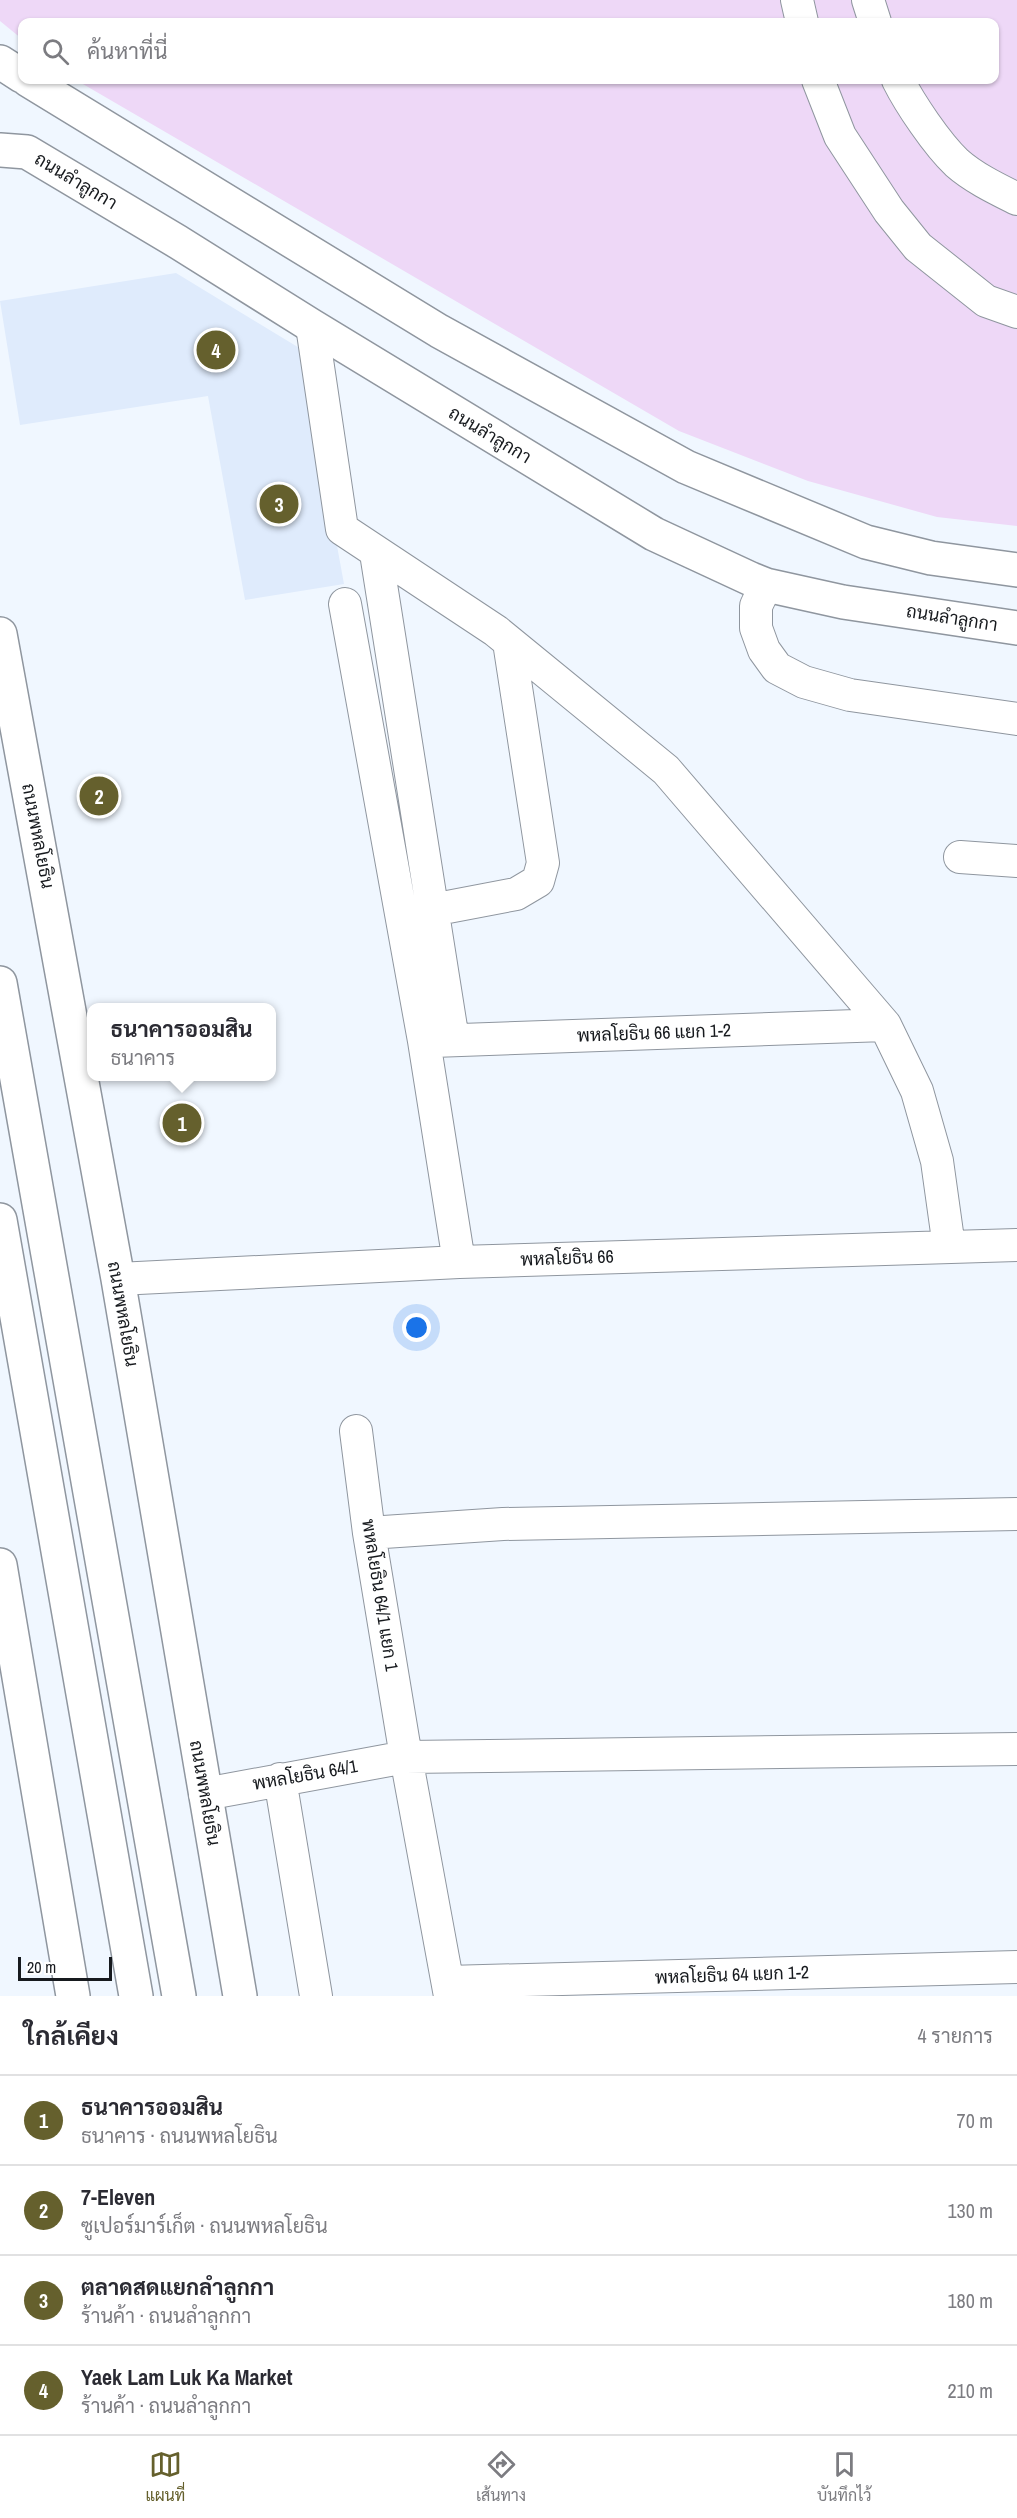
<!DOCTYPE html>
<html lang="th">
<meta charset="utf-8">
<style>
body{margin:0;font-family:"Archivo Narrow",Sarabun,sans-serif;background:#f7f7f7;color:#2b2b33}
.scale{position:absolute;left:18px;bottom:15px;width:94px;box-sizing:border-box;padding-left:6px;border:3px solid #171a1e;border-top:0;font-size:16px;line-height:21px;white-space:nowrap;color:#171a1e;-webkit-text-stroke:4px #fff;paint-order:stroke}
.you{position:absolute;left:417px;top:1328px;width:21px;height:21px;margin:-15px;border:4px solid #fff;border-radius:50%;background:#1a73e8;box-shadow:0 0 0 9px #1a73e833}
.badge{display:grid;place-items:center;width:39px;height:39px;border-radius:50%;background:#65602d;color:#fff;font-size:20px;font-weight:700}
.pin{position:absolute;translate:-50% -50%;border:3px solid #fff;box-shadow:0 2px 6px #0006}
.popup{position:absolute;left:87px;top:1003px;width:189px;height:78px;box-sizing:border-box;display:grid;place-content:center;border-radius:12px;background:#fff;filter:drop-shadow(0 2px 4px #0005);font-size:20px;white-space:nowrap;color:#7c7c81}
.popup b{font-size:22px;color:#2b2b33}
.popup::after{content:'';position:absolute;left:50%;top:100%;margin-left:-12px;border:12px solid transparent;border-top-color:#fff}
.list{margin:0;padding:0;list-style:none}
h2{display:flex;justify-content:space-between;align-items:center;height:78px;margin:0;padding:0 24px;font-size:26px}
h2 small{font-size:20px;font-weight:400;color:#7c7c81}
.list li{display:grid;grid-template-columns:39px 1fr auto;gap:18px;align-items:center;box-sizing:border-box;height:90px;padding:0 24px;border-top:2px solid #e1e1e2}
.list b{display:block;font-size:22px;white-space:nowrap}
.list p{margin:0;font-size:20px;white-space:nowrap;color:#7c7c81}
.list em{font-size:20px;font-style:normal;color:#7c7c81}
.icon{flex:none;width:33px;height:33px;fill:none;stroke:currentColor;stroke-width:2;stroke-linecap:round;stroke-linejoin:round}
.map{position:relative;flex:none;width:1017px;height:1996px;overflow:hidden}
.search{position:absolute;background:#fff;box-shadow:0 2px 4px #0004;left:18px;right:18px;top:18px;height:66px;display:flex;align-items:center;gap:15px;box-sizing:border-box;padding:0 21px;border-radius:12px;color:#7c7c81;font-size:22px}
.sheet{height:438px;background:#fff}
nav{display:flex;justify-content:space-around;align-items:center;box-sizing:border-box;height:84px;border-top:2px solid #e1e1e2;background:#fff;font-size:16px;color:#7c7c81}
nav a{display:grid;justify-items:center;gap:3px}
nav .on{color:#65602d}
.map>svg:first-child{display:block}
</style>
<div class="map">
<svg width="1017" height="1996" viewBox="0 0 1017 1996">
<rect width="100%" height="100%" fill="#f0f7ff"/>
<path fill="#dfebfc" d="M176,273l125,76 43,235 -99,16 -37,-204 -188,29 -20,-124z"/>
<path fill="#eed8f7" d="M0,0h1017v526l-80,-9 -129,-36 -129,-50 -603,-351h918v-58h-972v17l-22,-18z"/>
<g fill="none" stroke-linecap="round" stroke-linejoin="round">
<defs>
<path id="minor" d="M797,0l5,22
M868,0l7,22
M818,80l22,56 49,75 29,36 68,54 31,11
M898,80c12,24 39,64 59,83 17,15 40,26 60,36
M312,326l30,203 154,102 170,139 219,255 32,66 20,70 12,86
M376,553l77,487
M766,585l-10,21v22l8,22 13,18 27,14 46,13 167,24
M345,604l79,437 35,221
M960,857l57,4
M432,910l84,-16 22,-13 5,-18 -34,-221
M433,1041l452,-16
M118,1279l341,-17 558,-17
M356,1431l13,102 37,224 44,239
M369,1533l134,-9 514,-10
M280,1779l36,217
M205,1794l201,-37 611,-8
M448,1982l569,-15"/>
<path id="major" d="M0,62l22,14
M28,80l411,251 247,136 180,75 65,16 86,12
M0,150l27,2 151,90 134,84 342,208 97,45 15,6 77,17 174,26
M0,634l118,645 122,717
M0,983l179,1013
M0,1220l136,776
M0,1565l73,431"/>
</defs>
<use href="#minor" stroke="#8f969f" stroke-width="34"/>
<use href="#major" stroke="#8f969f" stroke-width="36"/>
<use href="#minor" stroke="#fff" stroke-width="32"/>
<use href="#major" stroke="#fff" stroke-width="33"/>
</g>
<g text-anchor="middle" stroke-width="6" stroke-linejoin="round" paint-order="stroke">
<g font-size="18" fill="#171a1e" stroke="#fff">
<text transform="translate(76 181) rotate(31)" y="6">ถนนลำลูกกา</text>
<text transform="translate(490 435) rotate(31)" y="6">ถนนลำลูกกา</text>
<text transform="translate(952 618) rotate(9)" y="6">ถนนลำลูกกา</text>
<text transform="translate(38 836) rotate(79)" y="6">ถนนพหลโยธิน</text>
<text transform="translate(654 1033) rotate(-2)" y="6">พหลโยธิน 66 แยก 1-2</text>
<text transform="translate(567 1258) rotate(-2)" y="6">พหลโยธิน 66</text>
<text transform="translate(123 1314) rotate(80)" y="6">ถนนพหลโยธิน</text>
<text transform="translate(380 1595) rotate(81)" y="6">พหลโยธิน 64/1 แยก 1</text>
<text transform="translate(305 1775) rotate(-10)" y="6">พหลโยธิน 64/1</text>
<text transform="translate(205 1793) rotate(80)" y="6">ถนนพหลโยธิน</text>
<text transform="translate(732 1975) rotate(-2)" y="6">พหลโยธิน 64 แยก 1-2</text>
</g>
</g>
</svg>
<div class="scale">20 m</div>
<div class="you"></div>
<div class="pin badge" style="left:182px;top:1123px">1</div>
<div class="popup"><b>ธนาคารออมสิน</b>ธนาคาร</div>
<div class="pin badge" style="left:99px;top:796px">2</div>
<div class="pin badge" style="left:279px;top:504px">3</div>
<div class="pin badge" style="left:216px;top:350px">4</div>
<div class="search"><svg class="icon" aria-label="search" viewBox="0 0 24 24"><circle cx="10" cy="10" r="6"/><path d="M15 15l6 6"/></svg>ค้นหาที่นี่</div>
</div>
<section class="sheet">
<h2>ใกล้เคียง<small>4 รายการ</small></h2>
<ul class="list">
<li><span class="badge">1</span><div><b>ธนาคารออมสิน</b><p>ธนาคาร · ถนนพหลโยธิน</p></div><em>70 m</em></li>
<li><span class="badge">2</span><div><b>7-Eleven</b><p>ซูเปอร์มาร์เก็ต · ถนนพหลโยธิน</p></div><em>130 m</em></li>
<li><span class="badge">3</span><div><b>ตลาดสดแยกลำลูกกา</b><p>ร้านค้า · ถนนลำลูกกา</p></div><em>180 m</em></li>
<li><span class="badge">4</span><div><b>Yaek Lam Luk Ka Market</b><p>ร้านค้า · ถนนลำลูกกา</p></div><em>210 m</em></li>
</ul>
</section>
<nav>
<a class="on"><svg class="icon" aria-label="map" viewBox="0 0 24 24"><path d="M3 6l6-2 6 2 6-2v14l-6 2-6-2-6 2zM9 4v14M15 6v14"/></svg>แผนที่</a>
<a><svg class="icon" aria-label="directions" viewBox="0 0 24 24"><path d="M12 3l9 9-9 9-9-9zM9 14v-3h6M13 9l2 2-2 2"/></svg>เส้นทาง</a>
<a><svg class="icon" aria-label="saved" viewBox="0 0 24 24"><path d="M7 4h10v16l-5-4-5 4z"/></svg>บันทึกไว้</a>
</nav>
